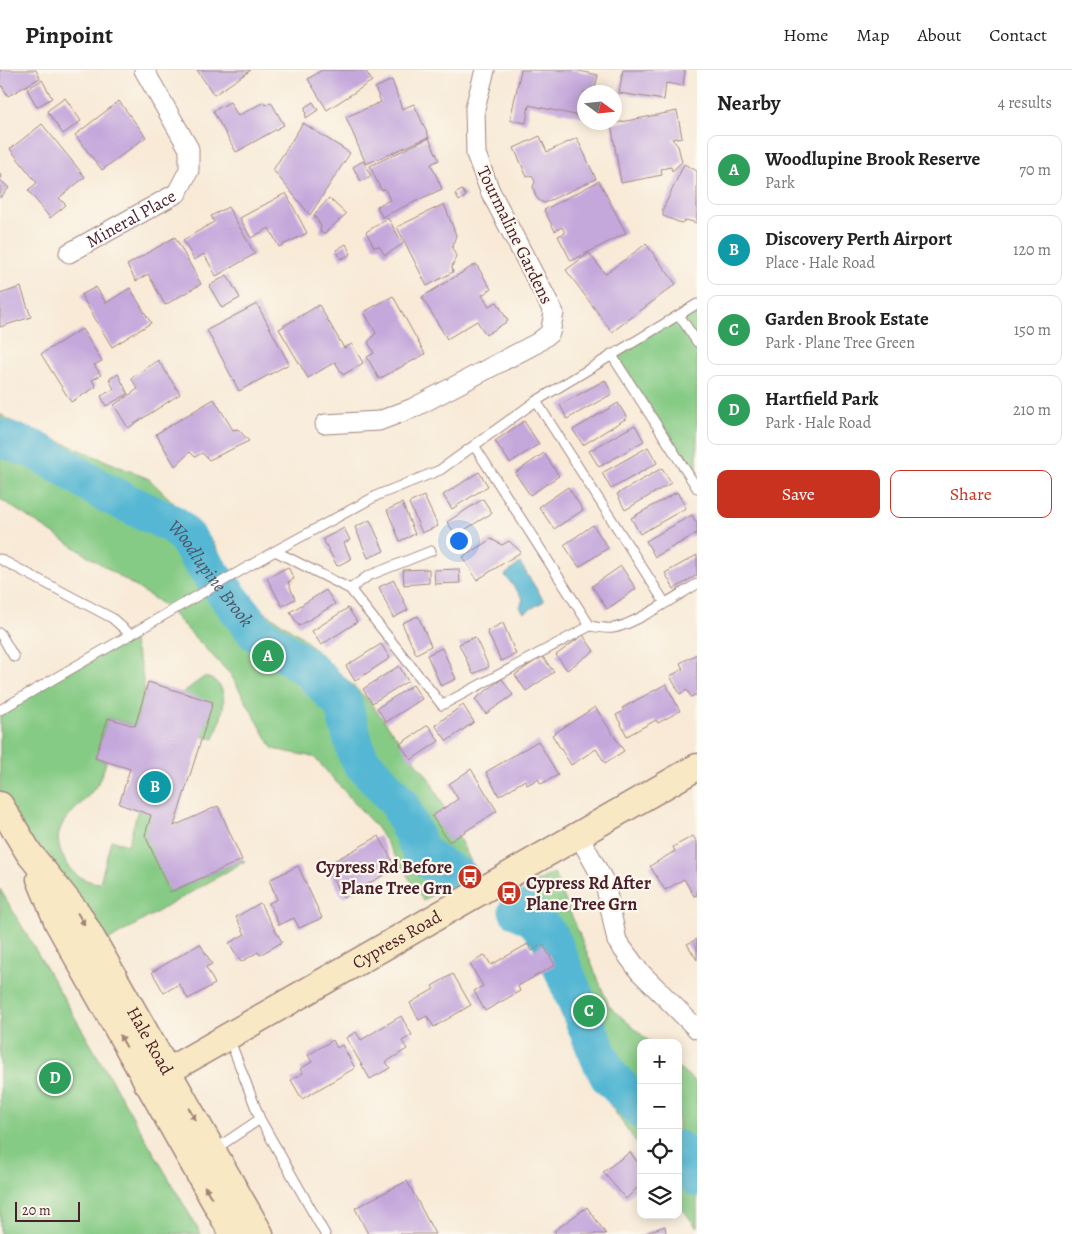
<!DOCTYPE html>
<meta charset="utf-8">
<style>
body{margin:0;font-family:Alegreya,serif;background:#f2f2f2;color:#222}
.controls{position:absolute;right:15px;bottom:15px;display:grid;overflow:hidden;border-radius:10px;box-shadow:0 2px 12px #0003}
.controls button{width:45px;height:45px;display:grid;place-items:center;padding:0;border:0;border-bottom:1px solid #e0e0e0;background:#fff;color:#222;font:25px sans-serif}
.compass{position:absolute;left:577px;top:15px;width:45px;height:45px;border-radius:50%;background:#fff;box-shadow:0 2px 12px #0003;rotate:105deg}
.scale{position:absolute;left:15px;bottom:12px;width:65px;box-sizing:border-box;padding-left:5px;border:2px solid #4a1f2b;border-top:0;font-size:14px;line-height:18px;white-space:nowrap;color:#4a1f2b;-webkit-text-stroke:4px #fbf7ec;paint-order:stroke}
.you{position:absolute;left:458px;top:470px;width:18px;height:18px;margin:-12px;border:4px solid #fff;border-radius:50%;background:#1a73e8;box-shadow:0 0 0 8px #1a73e833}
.badge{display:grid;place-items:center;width:32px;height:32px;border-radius:50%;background:#c8321e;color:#fff;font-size:16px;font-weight:700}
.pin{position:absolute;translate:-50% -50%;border:2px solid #fff;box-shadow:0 1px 5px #0006}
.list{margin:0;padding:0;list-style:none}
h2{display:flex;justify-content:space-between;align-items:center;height:65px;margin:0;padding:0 20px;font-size:21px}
h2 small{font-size:16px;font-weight:400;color:#767676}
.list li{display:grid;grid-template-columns:32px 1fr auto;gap:15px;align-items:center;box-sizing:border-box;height:70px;margin:0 10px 10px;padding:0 10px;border:1px solid #e0e0e0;border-radius:10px}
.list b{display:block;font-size:19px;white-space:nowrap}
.list p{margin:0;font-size:16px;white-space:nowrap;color:#767676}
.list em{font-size:16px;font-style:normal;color:#767676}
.actions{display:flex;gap:10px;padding:15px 20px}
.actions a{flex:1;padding:11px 0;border:1px solid #c8321e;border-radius:10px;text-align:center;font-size:18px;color:#c8321e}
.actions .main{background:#c8321e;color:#fff}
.icon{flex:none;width:28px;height:28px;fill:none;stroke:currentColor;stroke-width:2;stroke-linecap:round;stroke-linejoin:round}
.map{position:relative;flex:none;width:697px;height:1164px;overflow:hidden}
header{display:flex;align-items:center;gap:30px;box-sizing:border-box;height:70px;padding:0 25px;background:#fff;border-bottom:1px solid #e0e0e0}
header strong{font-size:24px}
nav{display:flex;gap:28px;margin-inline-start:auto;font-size:18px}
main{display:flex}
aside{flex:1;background:#fff}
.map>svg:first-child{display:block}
</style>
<header>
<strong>Pinpoint</strong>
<nav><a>Home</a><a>Map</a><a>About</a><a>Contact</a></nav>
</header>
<main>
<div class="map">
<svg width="697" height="1164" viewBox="0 0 697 1164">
<rect width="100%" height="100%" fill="#fbf7ec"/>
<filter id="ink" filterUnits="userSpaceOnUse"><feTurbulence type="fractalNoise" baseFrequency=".02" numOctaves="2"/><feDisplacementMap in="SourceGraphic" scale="10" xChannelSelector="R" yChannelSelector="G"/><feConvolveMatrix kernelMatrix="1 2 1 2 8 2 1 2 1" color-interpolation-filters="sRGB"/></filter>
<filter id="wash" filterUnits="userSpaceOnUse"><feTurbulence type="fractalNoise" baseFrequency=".0096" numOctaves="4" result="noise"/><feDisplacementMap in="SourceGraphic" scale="20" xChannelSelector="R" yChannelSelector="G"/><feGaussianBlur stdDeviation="1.12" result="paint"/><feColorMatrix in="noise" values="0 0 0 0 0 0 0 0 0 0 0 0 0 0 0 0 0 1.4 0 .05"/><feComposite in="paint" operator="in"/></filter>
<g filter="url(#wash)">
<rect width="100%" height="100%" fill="#f8ead7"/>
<path fill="#86cb85" stroke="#687558" d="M697,234v184l-86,-134z
M0,344l9,6 140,59 62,60 36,61 55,37 66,63 62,80 46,92 -53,28 -46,-72 -63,-71 -41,-8 -42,-74 -67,-70 -164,-106z
M131,565l10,32 4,27 -10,32 -27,-8 -13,40 11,4c-3,10 -6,20 -13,28 -18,25 -48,33 -28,71 7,14 20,21 35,22l11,-43 17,5 10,-35 13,5 19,77 72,-32 3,1 -148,86 -97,-142v-95z
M204,607c32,6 17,41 10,62l-12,-3 -20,-43z
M554,803l55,133 42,37h-10v106l-49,-70 -35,-84 -33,-107z
M0,819l27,46 174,299h-201z
M678,997l19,16v145l-19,-25z"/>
<path fill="#54b7d3" stroke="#4f6b7f" d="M520,493l24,38 -20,12 -4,-6 3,-8 -18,-24z"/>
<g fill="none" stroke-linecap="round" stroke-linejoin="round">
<g stroke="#54b7d3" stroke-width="39">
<path id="s1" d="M0,368l33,11 39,22 30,20 72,34 13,13 12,20 56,73 55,39 33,34 13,47 5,10 38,42 22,49 11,10 28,16"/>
<path d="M518,840l16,8 16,19 49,119 10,20 32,33"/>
<path d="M678,1080l19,27"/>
</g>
</g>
<g id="blocks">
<path fill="#c4a8dc" d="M0,0h36l4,8 -32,18 -6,-10 -2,1z
M197,0h54l-37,25z
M322,0h43l7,11 -45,29 -19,-31z
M521,0h53l24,5 -4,17h-10v25l-55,-12 -3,18 -16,-3z
M623,0h62l-2,16 -17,-3 -2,17 -45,-7z
M42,10l10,18 -15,9 -10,-18z
M392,10l10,29 12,-5 15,33 -63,27 -20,-47 35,-15 -6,-14z
M65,28l16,23 -18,13 -16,-23z
M119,31l27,36 -44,33 -27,-35z
M230,32l8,14 26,-14 1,3 6,-3 13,23 -48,27 -23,-41z
M313,32l5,8 -12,8 -1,-11z
M677,41l5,26 -10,2 6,7 4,16 -10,9 -1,-4 -10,2 1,6 -41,8 -10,-59z
M303,53l47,30 -40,62 -37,-45z
M42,54l43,53 -26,21 7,7 -16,13 -22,-28 9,-7 -27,-34z
M540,66l7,16 30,-14 19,41 -52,24 -4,-2 -4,-4 -3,-10 2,-5 -3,-7 -5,2 -13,-29z
M429,68l10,22 -8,4 11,25 -60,28 -5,-11 13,-6 -5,-11 -4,1 -11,-24z
M363,91l8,15 -10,5 -8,-14z
M684,94l13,7v52l-11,-3 -5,3 -18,-7v-7z
M0,104l2,2 -2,4 9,8 -9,10z
M599,111l27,52 -55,28 -13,-25 7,-3 -3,-6 -7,4 -11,-21z
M462,120l4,6 -7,5 -4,-7z
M286,123l21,40 -28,14 -10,-19 -18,10 -11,-20z
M329,128l17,16 -21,19 -5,-1 1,-6 -7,-11z
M444,134l12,31 -4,13 4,8 -4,11 1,5 -26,14 -30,-59z
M228,137l27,47 -39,22 -12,-22 -10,6 -11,-20 31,-18 -3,-6z
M388,148l15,26 -18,11 -6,-9 -5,1 -8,-15z
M175,167l26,47 -36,21 -17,-31 -12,7 -9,-16z
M346,174l5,10 -10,5 -5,-9z
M646,174l30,40 -64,48 -46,-62 23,-17 16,21z
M476,194l15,25 -9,6 7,11 8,-4 11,19 -22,14 -9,-14 -30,18 -25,-42z
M227,205l13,23 -18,10 -13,-22z
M21,217l10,30 -31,10v-33z
M96,217l10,16 24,-15 21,35 -39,24 -31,-52z
M393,226l32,58 -46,25 -12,-22 7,-4 -6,-11 8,-9 -12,-21z
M257,234l32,60 -50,27 -32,-61z
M319,235l25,43 8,-4 11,19 -20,12 -8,-13 -27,16 -29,-49z
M82,259l20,32 -8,4 7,10 -9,5 4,7 -25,15 -30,-48z
M158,290l22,34 -52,34 -14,-23 24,-16 -7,-11z
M118,304l10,20 -22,12 -5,-10 13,-7 -5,-10z
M605,310l7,14 -45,25 -7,-14z
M214,329l19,31 5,-1 11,12 -40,19 -7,-7 -7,4 -5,-5 -15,14 -19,-32z
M618,333l9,15 -44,27 -10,-15z
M524,351l15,23 -29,19 -15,-22z
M635,355l9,16 -45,26 -10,-16z
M648,377l9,16 -46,26 -9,-16z
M544,383l15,23 -29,19 -15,-22z
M662,398l9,15 -46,27 -8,-16z
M479,402l9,14 -36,23 -9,-14z
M568,417l15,23 -29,19 -15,-22z
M677,422l9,16 -46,26 -9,-16z
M424,426l14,30 -16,7 -13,-30z
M483,429l9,14 -36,22 -9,-13z
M402,433l13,31 -15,7 -13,-31z
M692,445l5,9v9l-42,24 -9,-16z
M370,450l14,31 -16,7 -13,-31z
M593,455l15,23 -29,19 -15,-22z
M344,458l6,12 -6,3 7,16 -14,7 -14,-27z
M491,469l11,6 7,-4 12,11 -44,28 -14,-23z
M697,485v20l-23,14 -9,-16z
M621,496l15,23 -29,20 -15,-23z
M288,497l6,12 -6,3 7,17 -13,7 -15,-28z
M429,499v14l-25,2 -1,-15z
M459,499l1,14 -25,1 -1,-14z
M394,510l14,30 -15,8 -14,-31z
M326,520l9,14 -36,22 -9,-14z
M348,538l9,14 -36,23 -9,-14z
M418,546l13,30 -15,8 -14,-31z
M503,553l13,31 -15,7 -14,-30z
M583,565l11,16 -27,19 -11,-15z
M475,567l14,30 -16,7 -14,-30z
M381,574l9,14 -35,23 -9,-15z
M442,578l14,31 -15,7 -14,-31z
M697,584v40l-6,3 -4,-7 -7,4 -10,-18 13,-7 -3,-6z
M542,586l12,16 -28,19 -11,-16z
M399,596l9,15 -36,22 -9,-14z
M502,609l11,16 -27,19 -11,-15z
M148,612l65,20 -39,124 44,-20 24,54 -72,32 -25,-57 6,-20 -32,-11 11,-35 -35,-11 13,-40 27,8z
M666,614l14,27 -22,12 -2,-3 -29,16 -11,-21 8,-4 -2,-3z
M413,615l9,14 -36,23 -9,-14z
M463,635l11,17 -27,19 -12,-16z
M595,637l29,44 -19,12 -9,-14 -25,16 -19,-30z
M428,655l11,16 -28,19 -11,-16z
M538,671l20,34 -17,9 -3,-5 -11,6 -2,-5 -26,16 -13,-24z
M471,699l26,42 -48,31 -17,-26 26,-17 -9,-15z
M379,766l17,32 -53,30 -18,-32z
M693,766l4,6v53l-3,1 -10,-17 -19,11 -15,-24 25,-15 -2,-4z
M298,796l24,52 -23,10 -5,-10 -15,7 -10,-22 8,-4 -8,-19z
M260,833l22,39 -22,13 -2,-3 -17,10 -12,-19 16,-9 -9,-17z
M697,869v21l-10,-16z
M200,874l12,20 -6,3 9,17 -27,15 -9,-15 -15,9 -12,-21z
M528,874l4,7 11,-7 12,21 -37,21 2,5 -35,20 -11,-20 9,-5 -13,-22 15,-9 6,10z
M453,904l18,31 -37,22 -7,-11 -8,4 -9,-17 24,-14 -2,-3z
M401,946l11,19 -10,6 5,8 -21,13 4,6 -20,11 -24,-41 10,-6 5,8z
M333,970l4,8 5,-3 13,23 -53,31 -11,-19 12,-7 -3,-4 12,-7 -4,-7z
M630,1082l11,15v17l-15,15 -23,-27z
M407,1111l28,53h-67l-13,-26z
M587,1137l19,27h-49l-3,-3z
M665,1156l1,8h-24z"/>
</g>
</g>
<g filter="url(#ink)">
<use href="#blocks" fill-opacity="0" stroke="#a18481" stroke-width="1"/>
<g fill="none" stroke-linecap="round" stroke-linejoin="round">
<defs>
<path id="lane" d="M679,245l18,27
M611,284l86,134
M536,331l161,-97
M475,377l115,179
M0,489l112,59 19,17
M350,519l18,-13 63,-25
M665,533l-129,-202 -96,69 -62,25 -103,56 75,38 92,116 148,-79c7,1 16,3 23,2 19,-2 65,-33 84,-44
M0,563l14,24
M0,640l275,-159
M229,968l31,81 65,115
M214,1080l46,-31"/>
<g id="street">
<path id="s2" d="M69,183l108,-60 12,-23v-21l-45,-79"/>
<path d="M325,354l54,-3 34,-13 124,-65 13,-10 4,-20 -64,-122 -14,-37 -1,-46 10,-38"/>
<path d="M579,766l26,47 12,58 22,30 58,58"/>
</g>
<g id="secondary">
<path id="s3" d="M0,735l29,48 49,61 182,320"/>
<path d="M40,809l18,44 175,311"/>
<path id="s4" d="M147,1013l550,-316"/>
</g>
</defs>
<use href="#lane" stroke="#a18481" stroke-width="11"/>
<use href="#street" stroke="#a18481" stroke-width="21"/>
<use href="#secondary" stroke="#a18481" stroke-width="29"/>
<use href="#lane" stroke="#fff" stroke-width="9"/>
<use href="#street" stroke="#fff" stroke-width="19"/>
<use href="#secondary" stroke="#f8e8c3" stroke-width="26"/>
</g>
<defs><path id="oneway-solid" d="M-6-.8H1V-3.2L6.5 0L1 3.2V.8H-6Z" transform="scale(1.25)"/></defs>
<g fill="#a18477">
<use href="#oneway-solid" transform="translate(81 849) rotate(59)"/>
<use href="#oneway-solid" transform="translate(123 971) rotate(-119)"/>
<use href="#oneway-solid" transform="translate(192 1044) rotate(60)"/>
<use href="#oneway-solid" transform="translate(208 1122) rotate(-121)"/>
</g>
</g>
<defs>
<symbol id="bus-disc" viewBox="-11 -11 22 22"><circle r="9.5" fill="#c8321e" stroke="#fbf7ec"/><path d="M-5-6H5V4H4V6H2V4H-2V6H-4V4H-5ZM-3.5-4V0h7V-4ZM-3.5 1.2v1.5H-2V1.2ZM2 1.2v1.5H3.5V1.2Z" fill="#fff"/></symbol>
</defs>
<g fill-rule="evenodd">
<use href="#bus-disc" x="456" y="793" width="28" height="28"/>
<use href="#bus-disc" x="495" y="809" width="28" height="28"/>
</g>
<g text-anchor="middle" stroke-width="4.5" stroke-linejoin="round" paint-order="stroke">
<g font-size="18" fill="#4a1f2b" stroke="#fbf7ec">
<text dy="6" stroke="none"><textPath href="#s2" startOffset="71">Mineral Place</textPath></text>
<text transform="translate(515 165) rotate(64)" y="6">Tourmaline Gardens</text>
<text dy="6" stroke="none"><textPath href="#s4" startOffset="288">Cypress Road</textPath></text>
<text dy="6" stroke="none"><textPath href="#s3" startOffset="280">Hale Road</textPath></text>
</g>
<g font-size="18" font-weight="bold" fill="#4a1f2b" stroke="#fbf7ec" text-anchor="end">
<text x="452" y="803">Cypress Rd Before<tspan x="452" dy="21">Plane Tree Grn</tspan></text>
<text x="526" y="819" text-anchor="start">Cypress Rd After<tspan x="526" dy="21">Plane Tree Grn</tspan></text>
</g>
<g font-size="19" font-style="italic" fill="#4e5466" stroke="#fbf7ec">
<text dy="7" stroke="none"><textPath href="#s1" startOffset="256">Woodlupine Brook</textPath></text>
</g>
</g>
</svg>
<div class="controls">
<button>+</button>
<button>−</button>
<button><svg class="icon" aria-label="locate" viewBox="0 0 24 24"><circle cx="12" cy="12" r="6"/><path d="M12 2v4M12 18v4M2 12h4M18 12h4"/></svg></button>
<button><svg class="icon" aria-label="layers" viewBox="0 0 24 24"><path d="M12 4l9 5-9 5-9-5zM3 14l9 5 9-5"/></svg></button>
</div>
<svg class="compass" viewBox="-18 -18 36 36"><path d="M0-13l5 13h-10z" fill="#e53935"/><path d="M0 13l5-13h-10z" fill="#767676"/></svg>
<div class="scale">20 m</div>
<div class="you"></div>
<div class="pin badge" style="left:268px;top:586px;background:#2e9e5b">A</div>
<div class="pin badge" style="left:155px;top:717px;background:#0f9aa8">B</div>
<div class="pin badge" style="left:589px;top:941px;background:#2e9e5b">C</div>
<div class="pin badge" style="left:55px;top:1008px;background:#2e9e5b">D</div>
</div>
<aside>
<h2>Nearby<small>4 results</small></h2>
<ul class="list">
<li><span class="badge" style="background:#2e9e5b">A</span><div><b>Woodlupine Brook Reserve</b><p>Park</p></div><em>70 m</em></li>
<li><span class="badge" style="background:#0f9aa8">B</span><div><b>Discovery Perth Airport</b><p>Place · Hale Road</p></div><em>120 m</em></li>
<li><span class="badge" style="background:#2e9e5b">C</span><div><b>Garden Brook Estate</b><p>Park · Plane Tree Green</p></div><em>150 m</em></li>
<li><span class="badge" style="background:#2e9e5b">D</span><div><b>Hartfield Park</b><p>Park · Hale Road</p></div><em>210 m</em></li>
</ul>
<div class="actions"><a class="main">Save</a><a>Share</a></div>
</aside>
</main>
